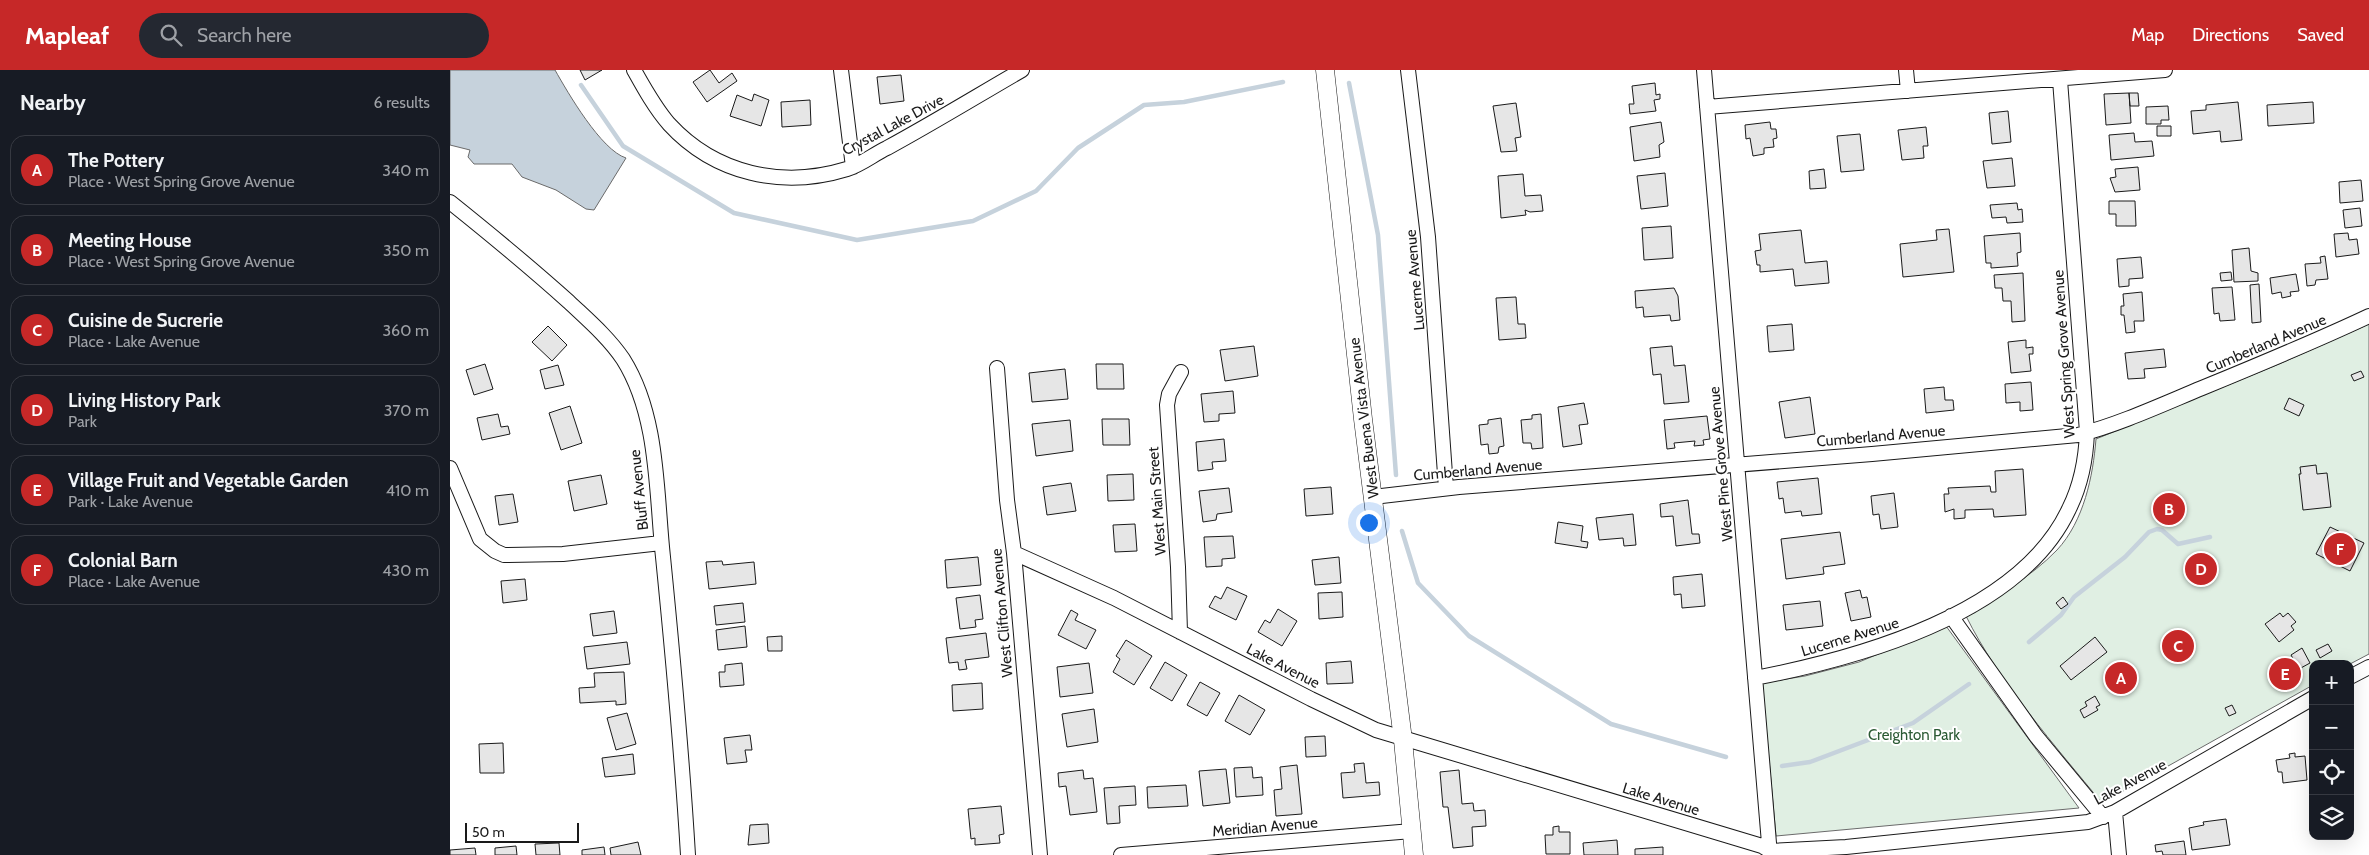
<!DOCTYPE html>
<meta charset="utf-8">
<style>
body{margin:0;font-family:Cabin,sans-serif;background:#242831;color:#f1f3f6}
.controls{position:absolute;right:15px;bottom:15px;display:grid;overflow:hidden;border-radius:10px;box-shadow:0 5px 20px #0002}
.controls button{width:45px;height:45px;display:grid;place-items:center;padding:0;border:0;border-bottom:1px solid #363941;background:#171b24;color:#f1f3f6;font:25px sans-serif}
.scale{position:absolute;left:15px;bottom:12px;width:114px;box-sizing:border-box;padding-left:5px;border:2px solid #1a1a1a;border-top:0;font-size:14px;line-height:18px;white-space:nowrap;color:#1a1a1a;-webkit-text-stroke:4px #fff;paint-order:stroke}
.you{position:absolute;left:918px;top:452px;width:18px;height:18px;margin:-12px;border:4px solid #fff;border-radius:50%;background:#1a73e8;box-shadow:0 0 0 8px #1a73e833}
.badge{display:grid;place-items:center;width:32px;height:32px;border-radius:50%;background:#c62828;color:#fff;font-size:16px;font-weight:700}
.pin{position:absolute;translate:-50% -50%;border:2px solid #fff;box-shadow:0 1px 5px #0006}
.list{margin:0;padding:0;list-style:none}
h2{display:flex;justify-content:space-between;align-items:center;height:65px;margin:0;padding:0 20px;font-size:21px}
h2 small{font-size:16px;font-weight:400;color:#9ea1a6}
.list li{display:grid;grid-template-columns:32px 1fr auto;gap:15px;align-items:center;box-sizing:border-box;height:70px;margin:0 10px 10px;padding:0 10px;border:1px solid #363941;border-radius:15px}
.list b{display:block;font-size:19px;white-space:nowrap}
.list p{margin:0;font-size:16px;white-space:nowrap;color:#9ea1a6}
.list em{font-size:16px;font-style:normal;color:#9ea1a6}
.icon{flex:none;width:28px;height:28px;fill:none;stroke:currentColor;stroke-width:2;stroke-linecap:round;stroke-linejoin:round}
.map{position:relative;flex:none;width:1919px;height:785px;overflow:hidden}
header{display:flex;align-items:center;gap:30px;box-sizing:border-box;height:70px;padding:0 25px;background:#c62828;color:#fff}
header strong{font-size:24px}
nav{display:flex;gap:28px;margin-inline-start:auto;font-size:18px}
.search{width:350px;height:45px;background:#242831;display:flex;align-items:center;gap:12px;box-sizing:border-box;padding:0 18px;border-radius:28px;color:#9ea1a6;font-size:19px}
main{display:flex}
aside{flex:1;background:#171b24}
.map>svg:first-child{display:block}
</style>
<header>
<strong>Mapleaf</strong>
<div class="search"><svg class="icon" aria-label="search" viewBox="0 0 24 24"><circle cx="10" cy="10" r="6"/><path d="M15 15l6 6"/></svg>Search here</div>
<nav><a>Map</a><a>Directions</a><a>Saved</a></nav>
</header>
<main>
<aside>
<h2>Nearby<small>6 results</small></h2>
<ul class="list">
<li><span class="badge">A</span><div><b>The Pottery</b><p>Place · West Spring Grove Avenue</p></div><em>340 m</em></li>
<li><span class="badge">B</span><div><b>Meeting House</b><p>Place · West Spring Grove Avenue</p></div><em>350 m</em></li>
<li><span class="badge">C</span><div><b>Cuisine de Sucrerie</b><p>Place · Lake Avenue</p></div><em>360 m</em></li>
<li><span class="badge">D</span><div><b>Living History Park</b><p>Park</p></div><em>370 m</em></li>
<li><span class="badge">E</span><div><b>Village Fruit and Vegetable Garden</b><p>Park · Lake Avenue</p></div><em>410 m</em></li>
<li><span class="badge">F</span><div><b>Colonial Barn</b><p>Place · Lake Avenue</p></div><em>430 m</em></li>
</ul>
</aside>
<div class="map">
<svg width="1919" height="785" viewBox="0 0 1919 785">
<rect width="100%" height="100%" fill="#fff"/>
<path fill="#e0efe3" stroke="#6a6a6a" d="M1919,254v330l-19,10h-37v21l-211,118c-46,-56 -104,-122 -136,-187 31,-20 65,-39 91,-66 27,-29 36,-74 39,-111l183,-75z
M1496,556l133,182 -303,28 -14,-153 43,-7 54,-14z"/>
<path fill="#c6d2dc" stroke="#6a6a6a" d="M0,0h105c13,23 46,80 71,88l-32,52 -8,-1 -30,-19 -34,-13 -10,-13h-38l-6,-7 2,-7 -20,-5z"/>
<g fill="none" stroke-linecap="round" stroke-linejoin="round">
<path stroke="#c6d2dc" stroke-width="4.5" d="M899,13l29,152 18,240
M131,15l42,61 111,67 123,27 116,-19 63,-30 42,-43 66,-43 40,-3 99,-20
M952,461l16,52 51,53 142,88 115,33
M1579,572l32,-27 13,-18 51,-40 24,-25 8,-3 5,1 16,14 32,-7
M1332,696l28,-4 103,-39 56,-39"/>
</g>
<path fill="#e6e6e6" stroke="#1a1a1a" d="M130,0h22l-17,10z
M260,0l9,13 13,-10 5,8 -30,21 -14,-20z
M451,5l3,26 -24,3 -3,-27z
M1205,13l1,12 4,-1v5l-6,1 2,11 -26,3 -1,-10h5l-2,-18z
M1679,23l2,30 -25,2 -2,-31z
M1679,23h9l1,13h-9z
M304,24l15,6 -8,26 -31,-10 7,-21 15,6z
M360,30l1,25 -29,2 -1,-25z
M1788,32l4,38 -21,2 -1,-11 -27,3 -2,-23 15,-1v-5z
M1863,32l1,21 -46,3 -1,-21z
M1066,33l5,34 -6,1 2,13 -16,1 -8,-46z
M1718,36l1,14h-8v4h-15v-17z
M1558,41l3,31 -19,2 -3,-31z
M1211,52l3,20 -5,3 1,12 -26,4 -4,-34z
M1320,52l1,7h5l1,9 -4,1 1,8 -10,1v6l-11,2 -3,-18 -4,1 -1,-14z
M1707,56h14v10h-14z
M1476,57l2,19h-5l1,12 -22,2 -4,-30z
M1684,63l1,9 17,-1 2,15 -43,4 -2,-25z
M1410,64l4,36 -23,2 -4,-36z
M1562,88l3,28 -28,2 -4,-27z
M1688,97l2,23 -25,2 -5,-14 6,-1 -1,-8z
M1374,99l2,19 -16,1 -1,-18z
M1215,103l3,33 -27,3 -4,-33z
M1073,104l2,22 16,-1 2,16 -13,1 -5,-2 1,5 -25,3 -3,-42z
M1911,110l2,21 -23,2 -1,-21z
M1659,131h26l1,25h-20v-12h-7z
M1567,133l1,7 4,-1 1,13 -16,1 -1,-6 -14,1 -2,-13z
M1910,138l2,18 -17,2 -2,-18z
M1221,156l2,32 -29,2 -2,-32z
M1499,159l5,43 -51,5 -3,-33 37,-4 -1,-10z
M1351,160l4,33 22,-2 2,22 -34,3 -2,-17 -33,3v-7h-3l-2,-14 6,-1 -2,-16z
M1570,163l1,19 -4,1 1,13 -27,2v-5h-5l-2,-27z
M1898,163l1,7 8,-1 2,15 -23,3 -2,-23z
M1799,178l2,23 7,2v8l-24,1 -2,-32z
M1875,186l3,23 -12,1 -1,5 -8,1 -2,-22 16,-1 -1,-6z
M1691,187l2,21 -14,1v7l-10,1 -2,-28z
M1781,202l1,8 -11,1 -1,-8z
M1573,203l2,48 -13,1 -1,-21h-8l-1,-13h-7l-1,-13z
M1846,204l3,17 -9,1 1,4 -9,2 -1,-6 -9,2 -2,-16z
M1809,214l2,38 -9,1 -2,-38z
M1782,217l3,33 -15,1 -1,-8 -5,1 -2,-26z
M1224,218l4,8 2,24 -9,1 -1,-6 -26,2 -1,-10 -7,1 -1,-17z
M1692,222l2,29h-10l1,11 -9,1 -2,-18h-3v-9h3l-1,-12z
M1066,227l2,27h7l1,14 -27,2 -3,-42z
M1342,254l2,26 -25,2 -2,-26z
M98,256l19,19 -15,16 -20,-19z
M1576,270v8l7,-1v7h-4l2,17 -20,2 -3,-31z
M804,276l4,30 -33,5 -5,-31z
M1222,276l2,20 11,-1 4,37 -25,2 -3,-30 -8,1 -3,-27z
M1714,279l2,18 -22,2 1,9 -17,1 -3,-26z
M35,294l8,25 -19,6 -8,-25z
M646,294h27l1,25h-27z
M108,295l6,20 -19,4 -5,-19z
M615,299l3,30 -36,3 -3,-29z
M1911,301l3,6 -10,4 -3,-6z
M1581,312l2,28 -13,1v-9l-14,1 -1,-19z
M1494,317l1,13h8l1,10 -28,3 -2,-24z
M783,321l2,22 -16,1v7l-15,1 -3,-28z
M1360,327l5,37 -30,4 -6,-36z
M1839,328l15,7 -5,11 -15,-7z
M1134,333l4,21 -9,1 3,19 -19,3 -5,-40z
M120,336l12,37 -21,7 -12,-37z
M48,344l3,13 7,-1 2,8 -28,6 -5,-22z
M1091,344l2,34 -11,1 -1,-6h-8l-2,-23 11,-1v-4z
M1257,346l3,23 -7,1 1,5 -10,1 1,-5 -21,2 1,5 -8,1 -3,-29z
M1051,348l3,28 -5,1 -1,6 -9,1 -1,-10 -7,1 -2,-20 9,-1v-4z
M652,349h27l1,26h-27z
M620,350l3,31 -37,5 -4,-32z
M774,369l2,22 -14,1 1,7 -15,2 -2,-29z
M1866,395l1,9 10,-1 4,34 -28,3 -4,-36h2l-1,-7z
M1573,399l3,46 -32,2 -1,-8 -28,1v8l-11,1v-10l-9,3 -1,-18h5l-1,-6 42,-2 1,6h5l-1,-21z
M683,404l1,26 -26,1 -1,-26z
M151,405l6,29 -33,7 -6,-30z
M1368,408l4,36 -20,2 -1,-5 -16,2 -2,-15 -4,1 -2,-17z
M621,413l5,28 -29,4 -4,-28z
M881,417l2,27 -27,2 -2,-27z
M779,418l3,24 -15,2 -1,6 -13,2 -4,-31z
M1444,423l4,34 -17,2 -2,-15 -6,1 -2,-19z
M63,424l5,28 -19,3 -4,-29z
M1722,429l5,16 -11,3 -5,-15z
M1238,430l4,34h7l1,9 -24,3 -3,-30 -12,1 -1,-13z
M1183,444l3,31 -12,1 -1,-8 -24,2 -3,-22z
M1108,452l25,4 -2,15 7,1 -1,6 -32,-5z
M685,454l2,27 -22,1 -2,-27z
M1880,457l34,16 -14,28 -34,-17z
M1390,462l5,32 -22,3 1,7 -38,5 -5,-40z
M783,466l2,22 -13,1v7l-16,1 -2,-30z
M528,487l3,28 -34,3 -2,-28z
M889,487l2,26 -26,2 -3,-25z
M272,491l1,4 31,-3 2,22 -47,5 -3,-27z
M1252,504l3,32 -23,2 -1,-14 -7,1 -1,-18z
M75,509l2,21 -24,3 -2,-22z
M777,517l20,9 -11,24 -27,-13 6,-11 6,3z
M1410,520l2,8 5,-1 4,20 -20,4 -6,-28z
M892,522l1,25 -24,2 -1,-26z
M530,525l3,24 -8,1 1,7 -16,2 -4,-31z
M1613,527l5,7 -7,5 -5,-6z
M1370,531l3,25 -37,4 -3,-25z
M293,533l2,19 -29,3 -2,-19z
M828,539l19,12 -15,25 -24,-14 7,-12 5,3z
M621,540l7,4 -3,6 21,10 -10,19 -28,-14z
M164,541l3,22 -24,3 -3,-22z
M1830,543l3,4 5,-4 8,9 -5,4 3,4 -15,12 -14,-18z
M295,556l2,21 -29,3 -2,-20z
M536,563l3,24 -24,3 2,9 -8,1 -1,-8 -9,1 -3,-25z
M332,566v15h-14l-1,-14z
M1645,567l12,15 -36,28 -11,-14z
M1730,568l7,8 -10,9 -7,-8z
M676,570l26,16 -18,29 -21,-13 7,-13 -4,-3z
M177,572l3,22 -43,5 -3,-22z
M1878,574l4,7 -12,7 -4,-8z
M1852,578l8,15 -11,6 -8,-14z
M901,591l2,22 -26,1 -1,-21z
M715,592l22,13 -15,26 -22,-13z
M292,593l2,22 -24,2 -1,-15h6v-7z
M639,593l4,30 -33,4 -3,-30z
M1670,600l8,4 -7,12 -7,-4z
M174,602l2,32 -10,1v-4l-36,2 -1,-15 16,-1 -1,-14z
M750,612l20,11 -13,23 -20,-11z
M532,613l1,26 -30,2 -1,-26z
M789,625l26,15 -15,25 -25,-14z
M1645,626l5,9 -4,2 2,3 -14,8 -4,-8 7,-4 -2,-4z
M1782,635l4,8 -7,3 -4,-8z
M644,639l4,33 -31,5 -5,-33z
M177,643l9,31 -20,6 -9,-32z
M300,665l2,15h-7l2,12 -20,2 -3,-26z
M875,666l1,20 -20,1 -1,-20z
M53,673l1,30h-24l-1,-29z
M1845,683v4l10,-1 2,24 -24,3 -1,-11h-4l-2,-12 14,-2 -1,-4z
M183,684l2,20 -30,3 -3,-19z
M914,693l2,20 13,-1 1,13 -37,3 -2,-25 14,-1 -1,-8z
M847,695l5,49 -26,2 -2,-26 8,-1 -2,-22z
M802,697l1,11 9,-1 1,18 -27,2 -2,-29z
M776,699l4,34 -27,3 -4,-35z
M633,700l1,9 9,-1 4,34 -27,3 -4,-29 -7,1 -1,-14z
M1009,700l3,34 11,-1 1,8 11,-1 1,16 -14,1 1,19 -20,2 -5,-41h-5l-3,-35z
M736,715l2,21 -40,2 -1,-21z
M685,716l1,19 -17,1 1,17 -13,1 -3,-36z
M551,736l3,28 -5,1 1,8 -25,2v-7l-4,1 -3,-30z
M1776,749l4,26 -38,5 -3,-22 15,-3 -1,-3z
M318,754l1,19 -21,2 2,-20z
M1109,756v6h11v22h-24l-1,-19h8v-8z
M1167,770l1,15h-34l-1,-12z
M1734,771l2,14h-23l-1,-4 -6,1 -1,-7z
M188,772l3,13h-30l-1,-7z
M109,773l1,12h-24l-1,-11z
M66,776l1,9h-22v-7z
M154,777l1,8h-23v-5z
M1213,777v8h-28v-6z
M25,778l1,7h-26v-5z"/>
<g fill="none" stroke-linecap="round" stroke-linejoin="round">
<defs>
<path id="minor" d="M184,0c10,18 21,38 35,54 46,50 113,65 178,45 14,-4 27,-15 40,-21 46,-25 90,-52 135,-78
M391,0l12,97
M958,0l20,167 18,251
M1254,0l66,785
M1456,0l2,21
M1257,37l458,-37
M0,132c40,32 80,65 119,100 19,18 39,35 54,57 36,57 33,134 40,198 10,100 19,199 25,298
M547,298l10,132 7,53 26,302
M0,398l30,71 15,12 9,4 59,-1 98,-11
M923,427l86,-10 413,-33 206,-19c42,-11 83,-30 124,-47 56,-23 112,-46 167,-72
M564,483l100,45 197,101 65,31 386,116 8,5 76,-4 242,-25 27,-10 198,-114
M1501,546l85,120 67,81
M730,562l-2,-65 -11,-162 2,-11 12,-22
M1900,607l19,-10
M1305,608c104,-20 265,-64 314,-169 12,-24 17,-50 18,-77l-27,-352
M1665,742l4,43
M671,785l291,-24"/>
<path id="tertiary" d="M875,0l38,349 40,321 11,115"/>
</defs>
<use href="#minor" stroke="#1a1a1a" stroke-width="16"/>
<use href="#tertiary" stroke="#1a1a1a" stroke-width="19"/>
<use href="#minor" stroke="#fff" stroke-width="14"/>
<use href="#tertiary" stroke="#fff" stroke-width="18"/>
</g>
<g text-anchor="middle" stroke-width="4" stroke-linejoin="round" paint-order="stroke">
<g font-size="15" fill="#1a1a1a" stroke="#fff">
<text transform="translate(443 55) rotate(-28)" y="5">Crystal Lake Drive</text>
<text transform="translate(965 210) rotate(-95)" y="5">Lucerne Avenue</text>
<text transform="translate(1816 274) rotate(-23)" y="5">Cumberland Avenue</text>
<text transform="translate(1614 284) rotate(-94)" y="5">West Spring Grove Avenue</text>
<text transform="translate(914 348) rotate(-97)" y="5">West Buena Vista Avenue</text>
<text transform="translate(1431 366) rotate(-5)" y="5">Cumberland Avenue</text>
<text transform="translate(1271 394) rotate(-95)" y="5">West Pine Grove Avenue</text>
<text transform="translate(1028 400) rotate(-5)" y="5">Cumberland Avenue</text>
<text transform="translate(189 420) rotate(-96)" y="5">Bluff Avenue</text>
<text transform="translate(707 431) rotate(-94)" y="5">West Main Street</text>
<text transform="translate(552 543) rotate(-95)" y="5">West Clifton Avenue</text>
<text transform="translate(1400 567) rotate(-17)" y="5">Lucerne Avenue</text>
<text transform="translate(833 596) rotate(27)" y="5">Lake Avenue</text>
<text transform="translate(1680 712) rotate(-28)" y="5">Lake Avenue</text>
<text transform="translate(1211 729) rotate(17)" y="5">Lake Avenue</text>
<text transform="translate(815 757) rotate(-5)" y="5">Meridian Avenue</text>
</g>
<g font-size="15" fill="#2b5a34" stroke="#fff">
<text x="1464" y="670">Creighton Park</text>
</g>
</g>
</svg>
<div class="controls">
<button>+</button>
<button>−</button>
<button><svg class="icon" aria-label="locate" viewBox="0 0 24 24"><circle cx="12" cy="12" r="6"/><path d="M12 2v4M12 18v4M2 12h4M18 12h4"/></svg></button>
<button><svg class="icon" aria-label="layers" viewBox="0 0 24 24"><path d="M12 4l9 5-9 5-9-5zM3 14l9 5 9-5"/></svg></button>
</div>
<div class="scale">50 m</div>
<div class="you"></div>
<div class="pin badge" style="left:1671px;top:608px">A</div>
<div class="pin badge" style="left:1719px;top:439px">B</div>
<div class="pin badge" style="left:1728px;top:576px">C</div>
<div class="pin badge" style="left:1751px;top:499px">D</div>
<div class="pin badge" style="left:1835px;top:604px">E</div>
<div class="pin badge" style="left:1890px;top:479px">F</div>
</div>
</main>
